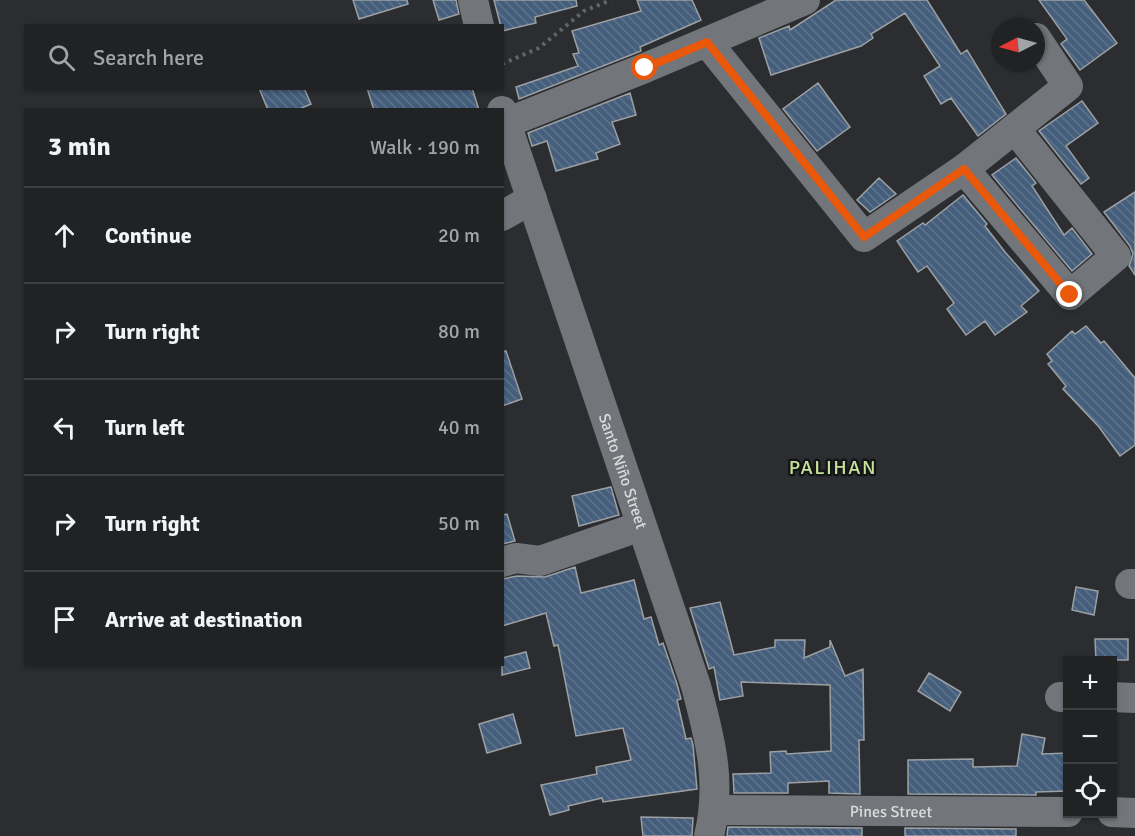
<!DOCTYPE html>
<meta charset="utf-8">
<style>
body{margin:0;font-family:Signika,sans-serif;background:#282a2c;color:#f1f3f6}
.controls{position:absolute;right:18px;bottom:18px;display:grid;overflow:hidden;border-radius:0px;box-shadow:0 2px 4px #0004}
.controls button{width:54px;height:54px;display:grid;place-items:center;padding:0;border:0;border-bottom:2px solid #3d3f41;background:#202224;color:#f1f3f6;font:30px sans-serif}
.compass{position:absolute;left:991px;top:18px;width:54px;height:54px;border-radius:50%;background:#202224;box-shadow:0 2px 4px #0004;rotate:264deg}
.stop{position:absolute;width:18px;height:18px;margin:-14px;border:4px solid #ea580c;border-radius:50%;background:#fff}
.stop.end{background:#ea580c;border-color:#fff;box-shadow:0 2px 6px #0008}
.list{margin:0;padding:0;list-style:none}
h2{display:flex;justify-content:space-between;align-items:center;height:78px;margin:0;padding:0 24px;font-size:26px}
h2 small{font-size:20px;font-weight:400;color:#a2a4a6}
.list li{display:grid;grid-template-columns:39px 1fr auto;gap:18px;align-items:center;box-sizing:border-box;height:96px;padding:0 24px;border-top:2px solid #3d3f41}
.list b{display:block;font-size:22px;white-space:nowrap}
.list em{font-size:20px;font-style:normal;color:#a2a4a6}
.icon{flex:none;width:33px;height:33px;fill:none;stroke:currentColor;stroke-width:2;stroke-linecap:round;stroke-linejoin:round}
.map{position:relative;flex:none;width:1135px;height:836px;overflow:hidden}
.search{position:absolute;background:#202224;box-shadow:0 2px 4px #0004;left:24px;top:24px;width:480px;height:66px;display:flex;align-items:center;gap:15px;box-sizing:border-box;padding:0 21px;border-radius:0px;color:#a2a4a6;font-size:22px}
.panel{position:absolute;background:#202224;box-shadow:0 2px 4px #0004;left:24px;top:108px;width:480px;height:558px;border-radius:0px}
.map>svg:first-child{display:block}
</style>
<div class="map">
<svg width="1135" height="836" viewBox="0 0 1135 836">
<defs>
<pattern id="building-back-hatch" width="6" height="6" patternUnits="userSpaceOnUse" patternTransform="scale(1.5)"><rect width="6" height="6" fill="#445e7b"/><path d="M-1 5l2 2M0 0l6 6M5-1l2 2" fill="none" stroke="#5e748d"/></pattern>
</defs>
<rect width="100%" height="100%" fill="#2b2d30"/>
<path fill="url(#building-back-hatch)" stroke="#9da0a3" stroke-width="1.5" d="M353,0h54l1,4 -49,15z
M433,0h23l3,14 -20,6z
M494,0h82l1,6 -42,11 1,6 -34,8z
M637,0h55l9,20 -61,27 1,4 -122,48 -3,-12 62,-21 -5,-12 6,-1 -7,-22 69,-20z
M836,0h91l34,54 6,-4 39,64 -28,22 -27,-38 -10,6 -17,-28 16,-10 -35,-53 -34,21 2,4 -12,8 -90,29 -12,-37 30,-12 1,4z
M1039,0h45l33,43 -37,27 -19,-26 6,-5z
M818,83l32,44 -33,24 -34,-42z
M259,88h45l7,16 -14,6h-29z
M367,88h105l7,22h-105z
M630,93l6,22 -24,7 8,22 -24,9 2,6 -42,12 -9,-30 -15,5 -4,-13z
M1082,101l16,22 -32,23 23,32 -8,6 -42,-53z
M1016,158l20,25 -4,3 32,49 8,-7 20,26 -20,17 -80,-96z
M879,178l17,16 -26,18 -13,-12z
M1135,192v83l-6,-9 4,-12 -3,-8 -26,-34z
M963,195l24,29 -2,2 20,26 34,39 -18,15 6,6 -32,23 -10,-14 -19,14 -19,-26 7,-6 -27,-37 -9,6 -21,-31 26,-18 2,2z
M1086,326l15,17 3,-2 31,37v67l-15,11 -21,-29 -36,-38 3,-3 -18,-22 4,-3 -5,-7 25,-23 3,3z
M506,351l16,48 -20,7v-54z
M611,487l8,28 -40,11 -7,-30z
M507,514l8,27 -13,3v-29z
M575,567l6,26 53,-13 10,39 7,-2 8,28 4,-2 14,41 4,15 -4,1 9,39 5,-1 2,7 4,44 -94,13 -1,-4 -34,8 1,4 -19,5 -9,-30 56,-11 -1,-7 35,-7 -8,-32 -47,8 -18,-91 -4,1 -8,-33 -44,13v-47l15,-3 28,1z
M1076,587l22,4 -4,24 -22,-5z
M720,602l14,53 41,-8v-7h30l-1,18 26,-11v-7l15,36 18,-7 1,71h-5l1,54 -31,-1v-12l-41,2v10h-54l-1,-19 38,-1 -1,-21 16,-1 1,3 44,-3 -1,-66 -89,-3 2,14 -23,4 -6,-33 -5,2 -19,-61z
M1095,639h33v21h-32z
M526,652l4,16 -28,7v-17z
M929,673l32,19 -11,19 -32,-20z
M513,714l8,29 -34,10 -8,-29z
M1022,734l23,4 -3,16 26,-1v38l-32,1v3l-128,-1v-34l65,-1v8l44,-1z
M641,817l52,1 -1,18h-49z
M728,827l134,1v8h-135z
M905,828l111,1v7h-111z"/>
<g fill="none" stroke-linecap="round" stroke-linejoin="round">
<path stroke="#626466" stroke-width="4" stroke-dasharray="3 4.5" stroke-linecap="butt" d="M502,64l37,-16 45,-37 27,-11"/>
<g stroke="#727579" stroke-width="30">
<path d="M473,0l6,26"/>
<path d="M707,42l157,195 100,-68 104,-83 -32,-48"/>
<path id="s1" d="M502,111l194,575c14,53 26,95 13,150"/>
<path d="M506,123l139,-55 160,-68"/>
<path d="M964,169l106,126 46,-39 -101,-127"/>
<path d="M502,216l30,-17"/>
<path d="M502,562l14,-4 24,3 101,-35"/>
<path d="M1130,584h5"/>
<path d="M1060,697h8"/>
<path d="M1112,697l23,1"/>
<path id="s2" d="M715,810l353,2"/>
<path d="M1112,812l23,1"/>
</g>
</g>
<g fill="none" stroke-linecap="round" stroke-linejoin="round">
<path stroke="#ea580c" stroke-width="8" d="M645,68l62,-26 157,195 100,-68 106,126"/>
</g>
<g text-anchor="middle" stroke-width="5" stroke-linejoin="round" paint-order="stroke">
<g font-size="16" fill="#dadcdd" stroke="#141517">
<text dy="6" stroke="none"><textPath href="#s1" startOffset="380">Santo Niño Street</textPath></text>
<text dy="6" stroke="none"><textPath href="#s2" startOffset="176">Pines Street</textPath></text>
</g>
<g font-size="20" letter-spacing="1.5" fill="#c5e199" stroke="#141517">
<text x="833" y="474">PALIHAN</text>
</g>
</g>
</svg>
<div class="controls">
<button>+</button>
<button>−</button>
<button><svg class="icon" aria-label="locate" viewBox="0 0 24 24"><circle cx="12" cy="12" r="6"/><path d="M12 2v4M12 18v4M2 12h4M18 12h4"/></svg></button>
</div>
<svg class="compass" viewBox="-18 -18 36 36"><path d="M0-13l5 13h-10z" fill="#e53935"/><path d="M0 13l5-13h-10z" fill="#a2a4a6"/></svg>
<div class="stop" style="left:645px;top:68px"></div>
<div class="stop end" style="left:1070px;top:295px"></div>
<div class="search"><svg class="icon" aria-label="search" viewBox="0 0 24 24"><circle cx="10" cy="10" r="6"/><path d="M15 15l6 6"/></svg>Search here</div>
<section class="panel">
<h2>3 min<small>Walk · 190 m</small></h2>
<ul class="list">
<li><svg class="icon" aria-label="ahead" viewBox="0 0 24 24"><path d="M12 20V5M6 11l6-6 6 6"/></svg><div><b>Continue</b></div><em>20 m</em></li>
<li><svg class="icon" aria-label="right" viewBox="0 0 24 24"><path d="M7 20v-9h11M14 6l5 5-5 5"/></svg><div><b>Turn right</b></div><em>80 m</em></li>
<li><svg class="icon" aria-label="left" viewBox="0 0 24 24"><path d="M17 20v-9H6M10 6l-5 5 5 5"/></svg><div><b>Turn left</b></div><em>40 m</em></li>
<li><svg class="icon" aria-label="right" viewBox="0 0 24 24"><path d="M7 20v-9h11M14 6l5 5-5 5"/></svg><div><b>Turn right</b></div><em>50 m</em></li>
<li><svg class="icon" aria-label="arrive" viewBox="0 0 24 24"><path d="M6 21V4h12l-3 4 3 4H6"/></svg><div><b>Arrive at destination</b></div></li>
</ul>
</section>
</div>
